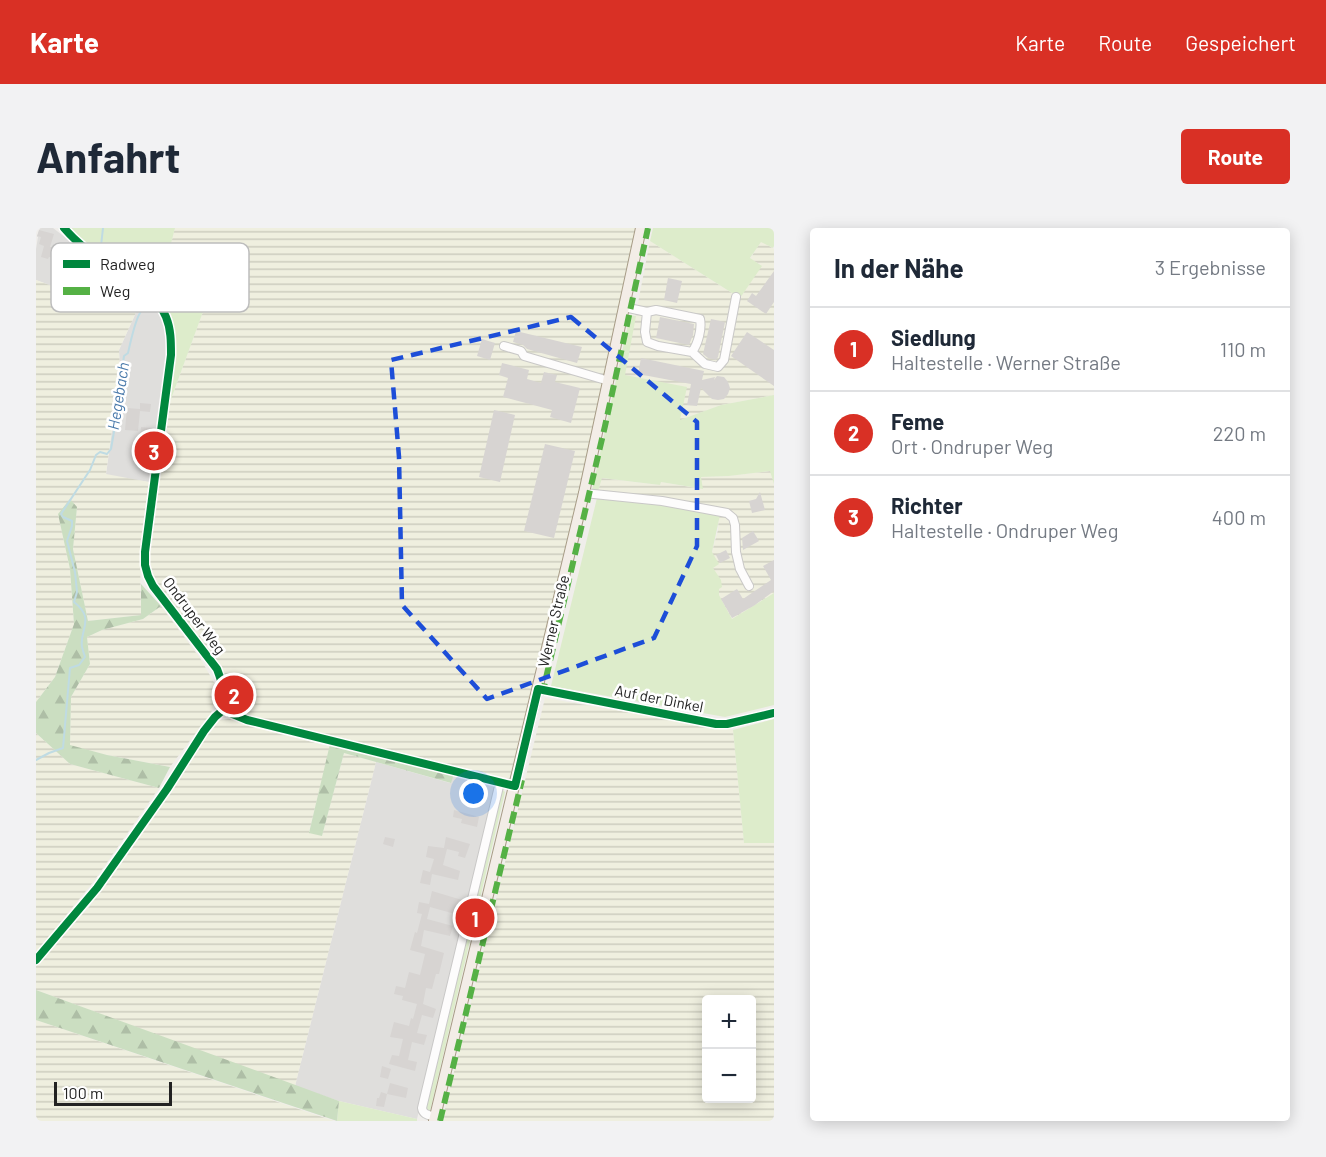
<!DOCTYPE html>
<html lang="de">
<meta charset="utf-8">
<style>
body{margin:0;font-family:Barlow,sans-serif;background:#f2f2f3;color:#1f2937}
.controls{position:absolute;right:18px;bottom:18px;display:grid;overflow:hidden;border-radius:6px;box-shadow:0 3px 15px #0003}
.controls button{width:54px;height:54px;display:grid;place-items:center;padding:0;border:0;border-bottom:2px solid #e0e1e3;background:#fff;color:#1f2937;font:30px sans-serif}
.scale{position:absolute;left:18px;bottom:15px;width:118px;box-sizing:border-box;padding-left:6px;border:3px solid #222;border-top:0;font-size:16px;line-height:21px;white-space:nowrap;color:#222;-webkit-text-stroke:4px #fff;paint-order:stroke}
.you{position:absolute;left:438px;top:566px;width:21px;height:21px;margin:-15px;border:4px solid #fff;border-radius:50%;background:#1a73e8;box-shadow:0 0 0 9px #1a73e833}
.badge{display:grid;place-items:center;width:39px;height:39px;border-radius:50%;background:#d93025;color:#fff;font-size:20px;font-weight:700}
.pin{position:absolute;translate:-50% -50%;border:3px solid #fff;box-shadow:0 2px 6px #0006}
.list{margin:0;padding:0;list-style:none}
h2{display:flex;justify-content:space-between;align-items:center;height:78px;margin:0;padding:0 24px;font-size:26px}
h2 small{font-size:20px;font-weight:400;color:#747a83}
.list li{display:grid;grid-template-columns:39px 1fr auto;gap:18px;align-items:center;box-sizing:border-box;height:84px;padding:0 24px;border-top:2px solid #e0e1e3}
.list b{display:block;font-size:22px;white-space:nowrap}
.list p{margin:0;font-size:20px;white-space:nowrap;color:#747a83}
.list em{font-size:20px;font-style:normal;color:#747a83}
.map{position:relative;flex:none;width:738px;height:893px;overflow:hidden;border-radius:6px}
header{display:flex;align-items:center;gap:36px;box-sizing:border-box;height:84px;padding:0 30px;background:#d93025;color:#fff}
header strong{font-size:28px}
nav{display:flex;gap:33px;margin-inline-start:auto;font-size:21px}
.intro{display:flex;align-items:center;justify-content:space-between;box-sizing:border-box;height:144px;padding:0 36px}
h1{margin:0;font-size:42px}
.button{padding:15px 27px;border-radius:6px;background:#d93025;color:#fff;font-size:21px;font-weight:700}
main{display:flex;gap:36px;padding:0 36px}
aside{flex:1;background:#fff;border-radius:6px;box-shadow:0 3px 15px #0003}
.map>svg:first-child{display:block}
</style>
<header>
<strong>Karte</strong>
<nav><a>Karte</a><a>Route</a><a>Gespeichert</a></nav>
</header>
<div class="intro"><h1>Anfahrt</h1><a class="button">Route</a></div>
<main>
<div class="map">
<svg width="738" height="893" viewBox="0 0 738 893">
<defs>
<pattern id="farmland-rules" width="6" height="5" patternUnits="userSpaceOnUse" patternTransform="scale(1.5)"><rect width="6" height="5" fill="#efefdf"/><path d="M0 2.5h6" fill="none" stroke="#cdcdbf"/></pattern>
<pattern id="forest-firs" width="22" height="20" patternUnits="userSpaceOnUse" patternTransform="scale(1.5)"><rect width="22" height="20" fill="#cbdec1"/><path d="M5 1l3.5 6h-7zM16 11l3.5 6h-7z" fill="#aebea6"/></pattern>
</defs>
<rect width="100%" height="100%" fill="#f0eeeb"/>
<path fill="#dfdedc" d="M4,0h13l51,39 -15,30 -4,1 -49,-18v-31l2,-12h-1z
M108,67l11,10 9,15 5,23 -20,139 -43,-7 14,-104 -1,-21z
M340,534l74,21 4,-9 42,12 -79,333 -78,-18 -44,-15z"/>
<path fill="url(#farmland-rules)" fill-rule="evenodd" d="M139,0h460l-21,119 -105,434 -262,-66 -12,-29 -18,-17 -64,-83 -8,-21 22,-155 37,-101 3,-24 -45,-6z
M614,13l90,57 21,-33 -11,-6 11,-18 13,8v146l-53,10 -42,16 -55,-46z
M68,39l40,28 -25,55 1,21 -14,103 43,8 -9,75 1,58 -53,6 -15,-72 4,-42 -19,7 12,55 4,55 -19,53 -19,25v-422l49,18 4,-1z
M735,243l3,13v109l-42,26 -13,-24v-6l-6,-21 -1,-16 6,-22 1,-15 -122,-17 4,-20 59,7 1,-3 41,7 -2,-12 29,-1z
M125,378l39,52 19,33 -8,22 -41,54 -63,-12 -37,-9 1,-49 19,-33 -3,-27 15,-7 41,-11z
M509,470l188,32 11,113h30v278h-332zM670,772h46v98h-46z
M194,491l100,28 -21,85 13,4 22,-83 32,9 -81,324 -259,-96v-24l53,-59 80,-113 40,-67 10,-7z
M0,505l34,31 89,24 -65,93 -58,71z
M0,792l298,101h-298z"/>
<path fill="#ddeccb" d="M31,0h108l-13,51 45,5 -3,25 -37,101c4,-25 11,-53 7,-78 -6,-42 -59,-66 -90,-89 -6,-4 -11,-10 -17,-15z
M617,0h121v18l-1,2 -12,-6 -11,16 12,8 -22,32 -90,-57z
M594,87l6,1 -11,59 62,12 -7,33 41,-15 53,-10v89l-4,-13 -41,5 -28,1 2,12 -42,-7 -1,3 -58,-7 -4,13 -6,-1z
M561,270l60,6 63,11 -8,37 7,12 -6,4 8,12 1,7 -3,2v6l13,24 42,-26v112l-49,12 -174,-31z
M738,491v124h-30l-11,-113z
M465,560l4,4 -75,319 -4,-2v-4z
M303,873l78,18v2h-80z"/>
<path fill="url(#forest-firs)" d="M34,271l7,8 -4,42 15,72 53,-6v-31l20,22 -18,13 -41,11 -15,7 3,27 -19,33 -1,48 37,10 63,12 -11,21 -89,-24 -34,-31v-31l19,-25 19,-53 -4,-55 -12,-55z
M294,516l124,30 -3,9 -107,-30 -22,83 -13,-3z
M0,762l303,111 -2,20 -301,-101z"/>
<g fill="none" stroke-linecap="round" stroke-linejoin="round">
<path stroke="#bfdbe3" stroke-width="2" d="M64,27l3,-27
M106,55l11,7
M0,532l13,-7 14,-5 7,-80 9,-3 6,-8c-1,-3 -2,-6 -3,-10 -3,-17 14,-28 -8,-45l3,-10 -2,-20 -8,-31 5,-15v-5l-9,-4 -2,-3 29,-44 6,-15 4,-3 7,2 4,-5 14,-81 -2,-5 1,-7 4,-3c2,-9 7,-32 12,-40 2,-5 6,-7 8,-12"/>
</g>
<path fill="#d7d4d2" d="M3,2l15,4 -4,13h2l-1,2 4,2 -2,7 -4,-1 -1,2 -7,-2 3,-11 -5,-2 2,-7 -4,-1z
M738,43v31l-8,12 -19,-13 5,-8 4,3z
M632,50l14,3 -5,22 -13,-3z
M624,89l34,7 -1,11 -4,10 -33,-7z
M675,91l14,3 -7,35 -2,3 -8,-2 -5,-4z
M480,103l66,16 -5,16 -50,-14 -4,-4 -10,-3z
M711,104l27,18v36l-43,-30z
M446,111l13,4 -5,17 -13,-4z
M605,130l63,13 -2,9 13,-3 -1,3 3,-4 7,1 4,5 2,6 -2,6 -4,5 -6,1 -6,-1 -11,-11 -4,18 -10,-1 4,-21 -53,-10z
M466,135l27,7 -2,9 14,4 3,-11 13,3 -2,7 25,6 -9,35 -21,-6 2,-7 -49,-13 5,-19 -9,-3z
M104,175l11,1 -1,8 -10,-1 -2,20 -13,-1 2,-22 13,1z
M458,182l21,5 -15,67 -21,-5z
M105,199l11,1 -2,13 -10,-1z
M509,216l30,7 -21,87 -30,-7z
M724,264l5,18 -13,3 -3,-12 7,-2z
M717,303l6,10 -16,9 -1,-12z
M690,322l4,8 -10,5 -4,-8z
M738,332v31l-19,14 -23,13 -11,-19 16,-10 6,10 28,-19 -8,-14z
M426,556l26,7 -2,9 -12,-3 1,-3 -15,-3z
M418,582l25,7 -2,10 -16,-4 1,-4 -9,-2z
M349,609l10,2 -2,8 -10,-3z
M410,609l24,7 -5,14 -7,-2 1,-4 -12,-3 -4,16 17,6 -2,9 -26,-6 -2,11 -10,-2 3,-13 7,2 4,-13 -8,-2 2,-11 16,2z
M396,663l30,9 -2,10 -4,-1 -1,5 -25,-7 -3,12 26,7 -3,10 -26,-6 -3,16 23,7 -5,21h-3l-4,15 -6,-1 -3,16 13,5 -3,9 -11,-3 -5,18 10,2 -3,10 -12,-3 -4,18 9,2 -2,9 -26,-7 3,-9 7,1 4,-17 -13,-2 4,-15 15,4 2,-8 2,1 4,-15 -15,-4 1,-4 -9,-2 2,-8 9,2 4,-16 11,3 5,-21 -15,-4 5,-18 2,1 5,-19 -5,-1 2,-11 10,2z
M346,838l9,3 -3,10 -8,-2z
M354,855l18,5 -2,10 -19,-4z
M345,864l6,2 -3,13 -8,-1 1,-8h2z"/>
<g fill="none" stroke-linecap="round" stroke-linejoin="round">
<defs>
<path id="minor" d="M588,79l23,5 9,-2 44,9c2,10 -2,25 -8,33l-34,-6 -11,-4 -2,-10 2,-20
M468,118l17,5 3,5 85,25
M656,124l13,12 13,3 6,-7 12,-63
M548,265l78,8 65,12 6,5 2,7 1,27 4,17 9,17
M502,461l178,35h11l47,-11
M187,482l24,10 268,66
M0,732l61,-72 70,-99 37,-58 11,-14 8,-7c3,-17 0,-25 -6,-41l-64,-83 -5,-10 -3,-11v-13l26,-197c0,-13 0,-26 -5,-38 -10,-25 -38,-38 -59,-53 -16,-10 -31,-22 -43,-36
M399,889c-6,-2 -12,-2 -13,-9l78,-326"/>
<path id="major" d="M398,893l150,-628 57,-265"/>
</defs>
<use href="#minor" stroke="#c9c8c7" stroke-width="10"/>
<use href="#major" stroke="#a79c86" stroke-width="12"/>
<use href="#minor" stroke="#fdfcfc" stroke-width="8"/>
<use href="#major" stroke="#f3ede7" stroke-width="10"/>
<path stroke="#55b145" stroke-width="6" stroke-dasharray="12 6" stroke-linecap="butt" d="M506,467l63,-269 43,-198
M404,893l82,-341"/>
<defs>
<path id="cycleway" d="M187,482l24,10 268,66 23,-97 178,35h11l47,-11
M0,732l61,-72 70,-99 37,-58 11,-14 8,-7c3,-17 0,-25 -6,-41l-64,-83 -5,-10 -3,-11v-13l26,-197c0,-13 0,-26 -5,-38 -10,-25 -38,-38 -59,-53 -16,-10 -31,-22 -43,-36"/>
</defs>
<use href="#cycleway" stroke="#fff" stroke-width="11"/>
<use href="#cycleway" stroke="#00873e" stroke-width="8"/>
</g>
<path fill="none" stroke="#1d4ed8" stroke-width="4.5" stroke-dasharray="12 8" stroke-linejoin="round" d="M535,89l126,105v124l-43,92 -167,61 -85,-94 -3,-148 -8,-97z"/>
<g text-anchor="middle" stroke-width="5" stroke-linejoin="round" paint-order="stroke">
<g font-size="15" fill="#222" stroke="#fff">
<text transform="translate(158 388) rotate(53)" y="5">Ondruper Weg</text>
<text transform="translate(518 393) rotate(-77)" y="5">Werner Straße</text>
<text transform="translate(623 471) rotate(11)" y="5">Auf der Dinkel</text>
</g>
<g font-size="16" font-style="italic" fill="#4a7aab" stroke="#fff">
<text transform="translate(82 168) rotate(-81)" y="6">Hegebach</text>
</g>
</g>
<rect x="15" y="15" width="198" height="69" rx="9" fill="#fff" stroke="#bdbdbd" stroke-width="1.5"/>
<rect x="27" y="32" width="27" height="8" fill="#00873e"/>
<rect x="27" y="59" width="27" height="8" fill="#55b145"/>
<g font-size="16" fill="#222">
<text x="64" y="42">Radweg</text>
<text x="64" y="69">Weg</text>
</g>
</svg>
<div class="controls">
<button>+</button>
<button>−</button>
</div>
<div class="scale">100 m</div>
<div class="you"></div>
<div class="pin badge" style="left:439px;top:690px">1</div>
<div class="pin badge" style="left:198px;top:467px">2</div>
<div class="pin badge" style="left:118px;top:223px">3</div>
</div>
<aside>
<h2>In der Nähe<small>3 Ergebnisse</small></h2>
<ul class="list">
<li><span class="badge">1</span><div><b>Siedlung</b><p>Haltestelle · Werner Straße</p></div><em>110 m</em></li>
<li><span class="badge">2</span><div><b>Feme</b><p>Ort · Ondruper Weg</p></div><em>220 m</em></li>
<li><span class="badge">3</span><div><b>Richter</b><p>Haltestelle · Ondruper Weg</p></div><em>400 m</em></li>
</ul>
</aside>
</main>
